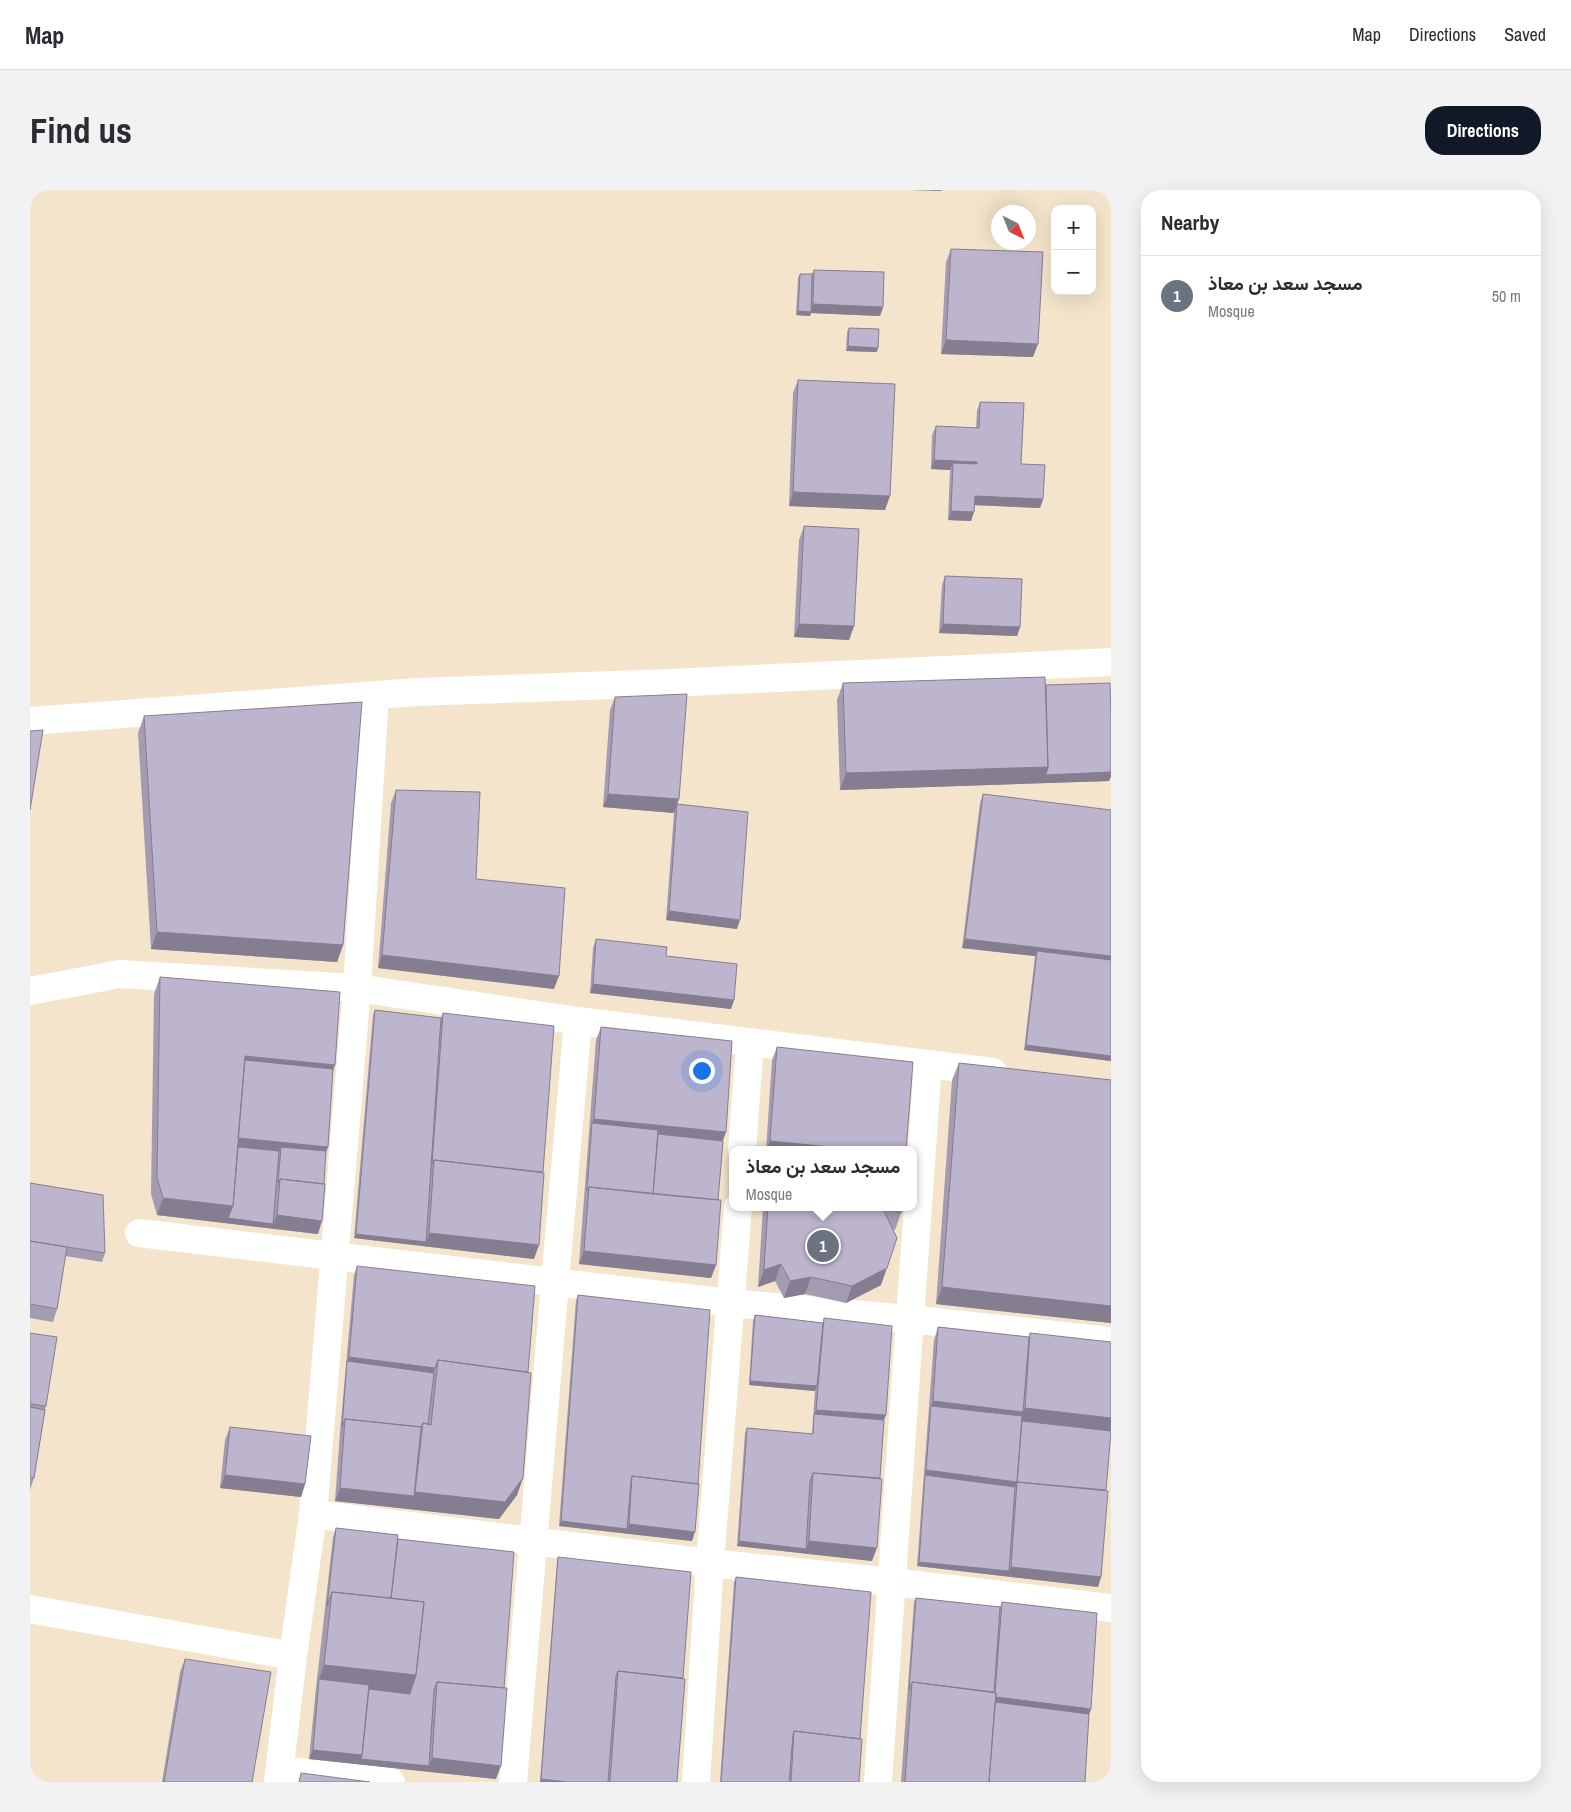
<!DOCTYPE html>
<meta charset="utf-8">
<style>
body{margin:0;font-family:"Archivo Narrow",Vazirmatn,sans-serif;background:#f2f2f3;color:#2b2b33}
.controls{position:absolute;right:15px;top:15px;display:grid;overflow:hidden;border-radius:10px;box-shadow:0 5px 20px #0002}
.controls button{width:45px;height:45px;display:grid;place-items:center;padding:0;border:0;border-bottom:1px solid #e1e1e2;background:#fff;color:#2b2b33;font:25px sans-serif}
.compass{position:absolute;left:961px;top:15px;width:45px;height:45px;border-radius:50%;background:#fff;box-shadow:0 5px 20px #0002;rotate:137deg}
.you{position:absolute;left:671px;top:880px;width:18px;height:18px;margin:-12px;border:4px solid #fff;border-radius:50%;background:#1a73e8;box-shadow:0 0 0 8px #1a73e833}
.badge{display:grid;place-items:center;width:32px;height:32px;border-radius:50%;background:#111827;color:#fff;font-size:16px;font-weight:700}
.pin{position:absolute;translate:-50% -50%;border:2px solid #fff;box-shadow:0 1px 5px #0006}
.popup{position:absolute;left:699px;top:956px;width:188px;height:65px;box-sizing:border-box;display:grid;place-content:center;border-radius:10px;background:#fff;filter:drop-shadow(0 1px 4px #0005);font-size:16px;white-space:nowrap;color:#7c7c81}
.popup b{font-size:19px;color:#2b2b33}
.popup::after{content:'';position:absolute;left:50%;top:100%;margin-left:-10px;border:10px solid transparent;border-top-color:#fff}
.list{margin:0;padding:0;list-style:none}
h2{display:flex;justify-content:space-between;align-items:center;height:65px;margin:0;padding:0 20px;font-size:21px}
h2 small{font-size:16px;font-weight:400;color:#7c7c81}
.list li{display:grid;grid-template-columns:32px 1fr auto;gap:15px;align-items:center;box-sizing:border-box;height:80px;padding:0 20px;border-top:1px solid #e1e1e2}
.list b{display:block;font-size:19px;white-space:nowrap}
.list p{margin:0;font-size:16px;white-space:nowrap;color:#7c7c81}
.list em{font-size:16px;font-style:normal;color:#7c7c81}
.map{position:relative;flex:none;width:1081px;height:1592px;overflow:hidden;border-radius:20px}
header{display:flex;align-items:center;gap:30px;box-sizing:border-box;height:70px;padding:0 25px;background:#fff;border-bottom:1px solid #e1e1e2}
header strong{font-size:24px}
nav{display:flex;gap:28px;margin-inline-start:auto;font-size:18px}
.intro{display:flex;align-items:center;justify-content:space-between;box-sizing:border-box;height:120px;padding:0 30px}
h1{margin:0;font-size:35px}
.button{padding:12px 22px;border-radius:20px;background:#111827;color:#fff;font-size:18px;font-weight:700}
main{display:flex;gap:30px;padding:0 30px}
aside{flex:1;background:#fff;border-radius:20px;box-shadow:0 5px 20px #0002}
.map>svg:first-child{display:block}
</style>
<header>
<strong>Map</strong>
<nav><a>Map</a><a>Directions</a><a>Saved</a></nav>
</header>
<div class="intro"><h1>Find us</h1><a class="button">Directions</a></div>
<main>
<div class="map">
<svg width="1081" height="1592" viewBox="0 0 1081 1592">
<rect width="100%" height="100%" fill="#f3e4cb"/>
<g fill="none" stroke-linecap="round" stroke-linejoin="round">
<path stroke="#fff" stroke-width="28" d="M0,531l387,-29 253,-9 441,-21
M0,801l90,-17 237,14 221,33 415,51
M712,960l8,-108
M109,1043l591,70 179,16 202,22
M283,1324l397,49 183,19 218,26
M0,1419l263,47
M250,1580l111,12
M248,1592l15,-126 20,-142 44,-526 18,-293
M483,1592l42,-500 23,-261
M666,1592l14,-219 28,-356
M848,1592c17,-239 32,-479 50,-718"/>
</g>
<path fill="#a39bb1" d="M921,59l82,108 -92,-3 5,-92z
M784,80l69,37 -3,9 -69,-3 -1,3 -14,-1 2,-37 2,-4h12z
M819,138l28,24 -31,-1 1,-19z
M768,190l87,130 -96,-4 4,-113z
M950,212l63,97 -3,9 -65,-3 -4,16 -23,-1 2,-50 -19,-1 1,-34 4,-9 40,2 1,-17z
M774,336l50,100 -5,14 -55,-3 5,-97z
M915,386l75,51 -3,9 -78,-3 3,-48z
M813,493l203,2 63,96 -269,9 -3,-90z
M585,507l62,107 60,125 -71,-9 8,-107 -71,-6 7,-97z
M114,526l199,229 -6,17 -186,-13 -13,-216z
M366,600l80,89 78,110 -176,-21 13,-165z
M953,604l128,267 -87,-11 11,-94 -73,-8 18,-145z
M566,749l70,17 68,44 -3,9 -141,-16 3,-45z
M130,787l175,88 -2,4 -5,78 -2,4 -8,83 -161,-19 -6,-21 3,-200z
M345,820l66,8 2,-5 91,246 -180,-21 19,-223z
M571,837l122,114 -5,59 -2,65 -5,13 -132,-14 17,-224z
M747,857l129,103h-140l6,-90z
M929,873l152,17v243l-175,-19 16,-224z
M0,993l75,70 -3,9 -37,-6 -8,53 -4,13 -23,-4z
M733,1017h139l-1,6 -6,17 -2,-1 -12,56 -35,18 -41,-9 -21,4 -9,-17 -17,6z
M327,1076l171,106 -5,106 -6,17 -18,24 -164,-18 5,-69 14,-157z
M548,1105l120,189 -6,57 -133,-15 17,-226z
M725,1125l68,8 1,-5 60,102 -12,141 -135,-15 8,-113 2,-5 65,6 3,-43 -66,-6 4,-65z
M908,1137l91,10 1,-4 81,96 -5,61 -5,87 -3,10 -181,-21 17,-226z
M0,1143l16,73 -1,4 -11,68 -4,12z
M200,1237l75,57 -4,13 -81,-9 5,-48z
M306,1338l62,11 98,240 -187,-20 7,-71 17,-151z
M528,1367l125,121 -6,104h-137l17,-220z
M706,1387l124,162 -1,43h-139l14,-200z
M886,1408l84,9 2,-5 87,112 -4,68h-184l13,-180z
M155,1469l67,123h-90l18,-110z"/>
<path fill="#847e90" d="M880,0h32l-1,1z
M783,114l70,3 -3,9 -69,-3 -1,3 -14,-1 2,-4h12z
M916,150l92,4 -5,13 -92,-3z
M818,156l30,2 -1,4 -31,-1z
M904,270l43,2 -3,9 -21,-8 -3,7 -19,-1z
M763,302l97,4 -5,14 -96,-4z
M945,306l68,3 -3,9 -68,-3z
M921,321l23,1 -3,9 -23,-1z
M769,434l55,2 -5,14 -55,-3z
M913,434l77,3 -3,9 -78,-3z
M1018,577l63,5v5l-2,4 -269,9 6,-17z
M578,604l71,5 -5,14 -71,-6z
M639,721l71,9 -3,9 -71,-9z
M127,742l186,13 -6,17 -186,-13z
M935,749l146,17v9l-74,-14 -2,5 -73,-8z
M352,765l177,21 -5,13 -176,-21z
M563,794l141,16 -3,9 -141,-16z
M996,855l85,11v5l-87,-11z
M215,866l90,9 -6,17 -86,-9z
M564,929l132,13 -5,14 -129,-23z
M208,948l90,9 -5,14 -42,-14 -3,9 -44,-5z
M740,951l90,9h-93z
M133,1008l70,8 40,18 4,-9 45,6 -4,13 -161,-19z
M399,1043l110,12 -5,14 -180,-21 2,-4 70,8z
M554,1061l132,14 -5,13 -132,-14z
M751,1074l-6,17 -17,6 6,-17z
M857,1078l-6,17 -35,18 6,-17z
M781,1087l-6,17 -21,4 6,-17z
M912,1097l169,19v17l-175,-19z
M319,1167l86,11 -3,9 -85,-16z
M720,1191l67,5 -2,5 -66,-6z
M903,1211l90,11 2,-4 86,10v11l-2,6 -178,-29z
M786,1220l70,5 -4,10 -68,-11z
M896,1280l91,12 -3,9 -89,-16z
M195,1285l80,9 -4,13 -81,-9z
M493,1288l-6,17 -18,24 -164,-18 5,-13 74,8 1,-4z
M531,1331l66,8 2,-5 66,8 -3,9 -133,-15z
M709,1351l67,8 3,-8 68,7 -5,13 -135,-15z
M889,1372l90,9 2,-4 90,10 -3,10 -181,-21z
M294,1475l92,10 -8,23 -89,-19z
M965,1507l96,12 -3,9 -95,-12z
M283,1560l49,5 67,11 3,-8 69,8 -5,13 -187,-20z
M511,1589l26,3h-27z"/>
<path fill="#bdb4ce" stroke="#847e90" d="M921,59l92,3 -5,92 -92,-4z
M784,80l70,2 -1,35 -70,-3z
M770,84h12l-1,38 -13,-1z
M819,138l30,1 -1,19 -30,-2z
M768,190l97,4 -5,112 -97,-4z
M950,212l44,1 -3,61 24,1 -2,34 -68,-3 -1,16 -23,-1 2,-48 24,1v-2l-43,-2 2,-34 43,2z
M774,336l55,3 -5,97 -55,-2z
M915,386l77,3 -2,48 -77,-3z
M1015,487l3,90 -202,6 -3,-90z
M1080,493l1,36v53l-65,3 2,-8 -2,-82z
M657,504l-8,105 -71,-5 7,-97z
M332,512l-19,243 -186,-13 -13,-216z
M13,540l-13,80v-79z
M366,600l84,2 -4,87 89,9 -6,88 -177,-21z
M953,604l128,16v146l-146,-17z
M647,614l71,8 -8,108 -71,-9z
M566,749l71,8 -1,9 71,8 -3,36 -141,-16z
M1007,761l74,9v96l-85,-11z
M130,787l180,15 -5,73 -90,-9 -12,150 -70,-8 -6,-21z
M345,820l66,8 -15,224 -70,-8z
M413,823l111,13 -11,146 -109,-12 -2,4z
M571,837l131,14 -6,91 -132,-13z
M747,857l136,15 -7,88h-46l-90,-9z
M215,870l88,9 -5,78 -90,-9z
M929,873l152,17v226l-169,-19z
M562,933l66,7 -5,64 -64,-7 -2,4z
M628,944l65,7 -5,59 -65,-6z
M208,957l41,4 -6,73 -45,-6 5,-12z
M251,957l45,4 -2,33 -44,-5 -2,4z
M404,970l110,13 -5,72 -110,-12z
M250,989l45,5 -3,37 -45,-6z
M0,993l73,12 2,58 -75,-12z
M559,997l132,13 -5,65 -132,-14z
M738,1017h114l15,31 -10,30 -35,18 -41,-9 -21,4 -9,-17 -17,6z
M852,1017h20l-1,6z
M0,1051l37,6 -10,62 -27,-5z
M327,1076l178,20 -7,86 -90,-12 -3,8 -86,-11z
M548,1105l132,15 -12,174 -66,-8 -1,5 -4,48 -66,-8z
M725,1125l68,8 -6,63 -67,-5z
M794,1128l68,8 -6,89 -70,-5z
M908,1137l91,10 -6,75 -90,-11z
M0,1143l27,4 -11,69 -16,-2z
M1000,1143l81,9v76l-86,-10z
M408,1170l93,13 -8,105 -18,24 -90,-10 8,-69 8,2z
M317,1171l87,12 -6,51 -5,-1 -2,4 -76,-8 -3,8z
M901,1216l91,10 -5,66 -91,-12z
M0,1217l15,3 -11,68h-4z
M784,1224l70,6 -4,58 -67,-5 -3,8 -4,68 -67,-8 8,-113 66,6z
M315,1229l76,8 -7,69 -74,-8z
M992,1231l89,10 -5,59 -89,-8 -2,4 2,-4z
M200,1237l81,9 -6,48 -80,-9z
M783,1283l69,6 -5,69 -68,-7z
M895,1285l90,12 -6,84 -90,-9z
M602,1286l67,8 -4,48 -66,-8z
M987,1292l91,9 -7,86 -90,-10z
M306,1338l62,7 -7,63 -59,-6 -5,14z
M368,1349l116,13 -10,136 -67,-6 -3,8 -5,76 -68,-7 1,-4 7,-66 41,5 6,-19 8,-73 -33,-4z
M528,1367l133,15 -8,106 -65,-7 -2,5 -8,106h-41l-26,-3z
M706,1387l135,15 -11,147 -66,-8 -1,4 -4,47h-68z
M302,1402l92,10 -8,73 -92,-10z
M886,1408l84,9 -6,85 -82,-10 -3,8z
M972,1412l95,11 -6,96 -95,-12v-4h-1z
M155,1469l86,13 -19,110h-88z
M588,1481l67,8 -8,103h-67z
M289,1489l50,6 -7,70 -49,-5z
M407,1492l70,6 -6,78 -69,-8z
M882,1492l84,11 -7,89h-84z
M965,1512l94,12 -4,68h-96z
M764,1541l68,8 -3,43h-68z
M271,1583l69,9h-71z
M0,1588l10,2 -1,2h-9z"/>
</svg>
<div class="controls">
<button>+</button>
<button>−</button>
</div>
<svg class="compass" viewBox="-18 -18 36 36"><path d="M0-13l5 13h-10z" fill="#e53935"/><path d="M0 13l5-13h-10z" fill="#7c7c81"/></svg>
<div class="you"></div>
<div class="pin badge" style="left:793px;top:1056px;background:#6b7280">1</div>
<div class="popup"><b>مسجد سعد بن معاذ</b>Mosque</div>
</div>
<aside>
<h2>Nearby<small></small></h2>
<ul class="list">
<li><span class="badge" style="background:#6b7280">1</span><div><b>مسجد سعد بن معاذ</b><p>Mosque</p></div><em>50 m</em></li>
</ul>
</aside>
</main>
